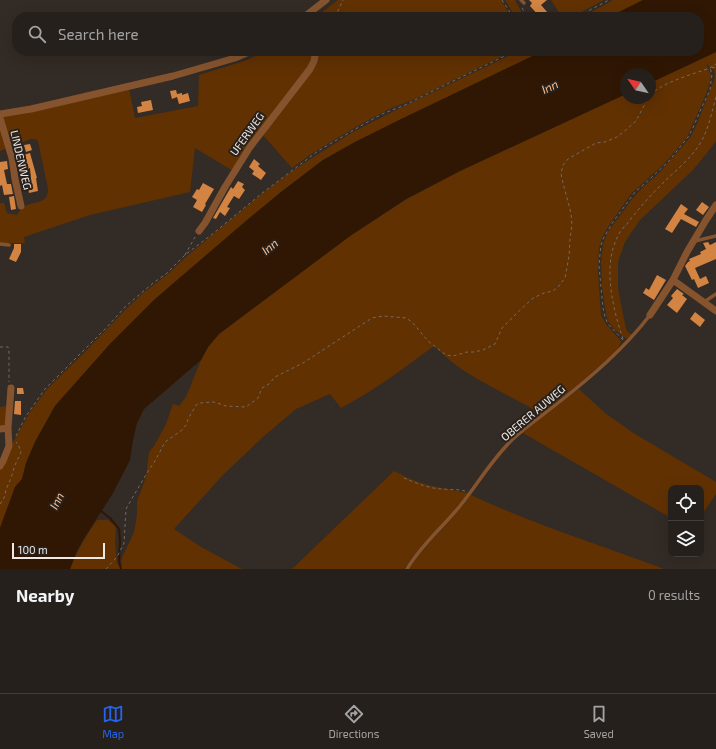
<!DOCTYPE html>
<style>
body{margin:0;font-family:"Exo 2",sans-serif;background:#2e2825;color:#f1f3f6}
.controls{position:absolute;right:12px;bottom:12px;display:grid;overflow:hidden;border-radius:8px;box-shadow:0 4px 16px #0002}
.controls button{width:36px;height:36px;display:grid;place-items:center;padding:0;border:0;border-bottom:1px solid #423e3b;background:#26201c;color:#f1f3f6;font:20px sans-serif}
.compass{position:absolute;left:620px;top:68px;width:36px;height:36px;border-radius:50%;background:#26201c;box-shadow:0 4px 16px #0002;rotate:304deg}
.scale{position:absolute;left:12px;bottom:10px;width:93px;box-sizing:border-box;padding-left:4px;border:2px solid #eee9e5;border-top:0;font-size:11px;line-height:14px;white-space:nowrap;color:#eee9e5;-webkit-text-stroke:3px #29211c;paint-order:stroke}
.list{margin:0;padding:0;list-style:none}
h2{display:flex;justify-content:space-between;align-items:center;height:52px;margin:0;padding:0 16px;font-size:17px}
h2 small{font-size:13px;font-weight:400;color:#a4a3a3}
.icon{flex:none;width:22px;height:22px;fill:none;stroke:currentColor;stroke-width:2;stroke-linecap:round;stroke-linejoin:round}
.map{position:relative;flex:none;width:716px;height:569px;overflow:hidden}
.search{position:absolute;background:#26201c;box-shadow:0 4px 16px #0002;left:12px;right:12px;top:12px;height:44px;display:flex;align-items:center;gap:10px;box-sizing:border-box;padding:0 14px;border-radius:16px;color:#a4a3a3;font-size:15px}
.sheet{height:124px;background:#26201c}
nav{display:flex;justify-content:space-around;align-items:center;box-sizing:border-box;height:56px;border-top:1px solid #423e3b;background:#26201c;font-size:11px;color:#a4a3a3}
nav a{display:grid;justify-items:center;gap:2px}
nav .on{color:#2563eb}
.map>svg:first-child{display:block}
</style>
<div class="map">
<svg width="716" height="569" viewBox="0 0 716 569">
<rect width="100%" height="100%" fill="#332b25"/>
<path fill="#613102" d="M338,0h163l10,17h-195z
M505,0h10l9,17h-9z
M551,0h53l-32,17h-10z
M613,0h30l-34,17h-27z
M266,51h49l-2,9 -80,111 -38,-23 -5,44 -100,23 -66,22 1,6h-25v-40h4l3,10 10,2c2,-3 4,-7 7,-8 9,-7 24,-1 24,-18l-10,-48 -3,-2h-4l-31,12v-35l129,-28 6,30 63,-12 1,-31 48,-15z
M318,51h195l-98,48 -26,10 -28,15 -47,28 -22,16 -30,-34z
M519,51h24l-144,70 -44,21 -32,18 -42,32 -90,76 -37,32 -44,44 -55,62 -20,36 -9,21 -4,16 -7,8 -15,41v-58l4,-5 7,-19 19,-34 18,-24 36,-35 41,-43 18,-17 25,-19 19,-18 76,-63 32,-24 58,-37 39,-20z
M716,52v89l-9,12 -14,17 -53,50 -15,22 -7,20v26l3,16 5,25 3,4 3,1 -3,4h-4l-11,-9 -6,-8 -2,-7 -4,-28 -1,-23 2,-19 4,-11 25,-34 12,-13 14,-12 24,-27 9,-11 5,-10 18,-46 1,-5 -1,-5 -8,-6 5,10 -1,8 -3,10 -18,41 -4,7 -21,24 -33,30 -23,33 -6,11 -3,10 -1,24 3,43 5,9 15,17v2l-4,7 -12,11 -25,22 -39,31c-27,-17 -57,-29 -84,-48 -8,-6 -15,-13 -23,-20 -30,22 -60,45 -93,62l-11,-14 -34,15 -33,28 -40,38 -49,54 27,18 41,22h-172c7,-18 16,-33 27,-49h11l8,7 -1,17 2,19 2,3 2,1 1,-9 12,-26 3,-17v-14l9,-24 3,-25 5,-6 12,-22 7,-20 6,2 7,-9 15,-37 7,-13 11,-13 131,-98 57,-37 53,-28 166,-77v4h24v-15z
M579,389l26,24 30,21 81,48v12l-15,22v-28h-30v30l-148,-85 8,-7z
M7,406v22h-7v-21z
M394,471l19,9 15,5 40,8 -14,19 -41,44 -9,13h-112z
M471,495c62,29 129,50 193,74h-255c18,-27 43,-48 62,-74z"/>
<path fill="#301703" d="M643,0h73v52l-66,31v-9h-24v20l-166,77 -54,28 -56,37 -131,98 -11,13 -7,13 -57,49 -7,14 -4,17 -3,20 -17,33 -30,47 -7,13 -6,16h-70v-41l15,-41 7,-8 4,-16 9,-21 20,-36 55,-62 44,-44 93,-80 34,-28 42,-32 32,-18 44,-22 144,-69h156v-34h-90z"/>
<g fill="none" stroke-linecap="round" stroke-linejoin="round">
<path stroke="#301703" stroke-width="2" d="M101,511l9,7 9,11 1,12 -1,20 2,8"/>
</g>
<path fill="#d38342" d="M529,0h18l-6,5 7,8 -4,4h-4l-10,-11 2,-3z
M176,90l1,4 5,-1v2l6,-2 2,8 -11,3 -2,-7 -5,2 -2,-8z
M151,100l2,10 -15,3 -1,-6 5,-1 -1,-4z
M30,144l2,6 -6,2 -2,-7z
M30,153l7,25h-1l2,13 -9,2 -3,-13 5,-1 -1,-11 -6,2 -4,-14z
M254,159l6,5 -2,2 8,7 -5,7 -9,-6 2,-3 -5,-4z
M7,161l1,8 -4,1 3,14h4l2,10 -9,1 -2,-10 -2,1v-24z
M238,181l6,3 -2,3 3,3 -6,9 -5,-3 -7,11 3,1 -5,8 -5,-4 -4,7 -3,-1 18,-31 2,2z
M203,183l11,6 -9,15 1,1 -4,7 -9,-5 4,-7 -5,-3 5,-8 2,1z
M14,196l2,13 -5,1 -2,-13z
M702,202l7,5 -6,8 -7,-5z
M681,204l7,5 -4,5 15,8 -3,5 -15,-8 -9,14 -7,-4z
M708,242l2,3 6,-3v17l-21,9 5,11 6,-3 3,7 -11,5 -4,-9 -2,1 -7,-14 3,-4 2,-1 -1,-2 12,-5 -1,-2 6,-3 -3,-6z
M14,244h7v8l-5,10 -7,-3 5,-11z
M657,275l9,5 -12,20 -11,-7 3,-5 3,2z
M677,289l7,5 -2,1 5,4 -10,14 -10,-8 6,-7 -2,-2z
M695,312l10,8 -5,7 -10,-8z
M17,388h6l1,6h-7z
M15,401h6v14l-7,-1z"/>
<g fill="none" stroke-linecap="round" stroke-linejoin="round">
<path stroke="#726b66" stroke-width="1" stroke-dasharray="3 3" stroke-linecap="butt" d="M502,0l11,17
M522,8l6,9
M335,17l8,-17
M579,17l9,-6 21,-11
M650,95c11,-12 43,-21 60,-27l6,-4
M185,255l10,-18
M623,339c-10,-30 -21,-73 -5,-103 2,-5 6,-9 9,-12 11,-15 23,-28 36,-41 13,-13 30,-26 39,-43 7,-13 10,-29 14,-43
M623,340l-15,-16 -3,-7 -2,-9 -4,-42 1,-12 1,-9 3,-8 9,-15 22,-30 16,-14 18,-17 19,-24 4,-7 9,-21 9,-19 2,-16 -2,-6 6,-1
M0,347h8l1,2v33
M16,436l10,-20 19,-27 61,-61 20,-22 27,-23 13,-9 19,-19 30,-23 46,-38 57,-43 46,-27 18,-10 23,-9 34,-17 76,-37
M404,478c12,5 26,11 39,11 8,1 15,0 22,2
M0,504l4,-6 2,-8 5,-12 4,-13 6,-13 -3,-8 -2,-2
M106,569l11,-12 7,-14 2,-34 8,-14 13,-22 8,-12 10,-19 17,-12 4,-5 3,-8 8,-13 3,-1 14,-1 12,4 20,1 12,-9 4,-10 7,-4 6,-7 28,-14 69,-45 11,-2 23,2 6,4 16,19 18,14 7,1 14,-4h7l9,-2 12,-6 7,-16 16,-16 15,-14 11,-5 9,-2 5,-4 7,-9 4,-22 1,-17 2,-14 -1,-12 -8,-30 -2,-9 2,-9 5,-6 28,-16 9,-1 12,-5 10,-8 9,-8 12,-23"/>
<path stroke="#85542e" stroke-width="3.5" d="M521,0l3,3
M695,241l21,-5
M0,244l9,1
M704,302l12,-8
M407,569c14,-24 35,-41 53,-63 18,-22 33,-49 55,-69 13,-12 28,-22 43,-34 33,-26 66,-54 92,-88"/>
<path stroke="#85542e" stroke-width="7" d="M304,17l22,-17
M0,114l31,-5 142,-33 62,-18 16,-7
M0,118l12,40 3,21 6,27
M199,231l6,-8 20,-36 25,-40 60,-78 4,-8 2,-10
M673,280l43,31
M650,315l23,-35 14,-28 19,-32 10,-15
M0,429l8,-1
M0,466l3,-5 6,-15 -1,-18 3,-40"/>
</g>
<g text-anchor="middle" stroke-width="4" stroke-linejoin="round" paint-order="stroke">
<g font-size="11" fill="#eee9e5" stroke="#29211c">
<text transform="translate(247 134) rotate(-54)" y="4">UFERWEG</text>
<text transform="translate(21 160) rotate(77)" y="4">LINDENWEG</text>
<text transform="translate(533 413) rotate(-40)" y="4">OBERER AUWEG</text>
</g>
<g font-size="12" font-style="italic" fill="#fcbd8f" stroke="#29211c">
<text transform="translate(550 87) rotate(-25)" y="4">Inn</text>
<text transform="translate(270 247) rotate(-39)" y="4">Inn</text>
<text transform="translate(57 501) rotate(-63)" y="4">Inn</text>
</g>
</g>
</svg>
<div class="controls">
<button><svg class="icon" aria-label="locate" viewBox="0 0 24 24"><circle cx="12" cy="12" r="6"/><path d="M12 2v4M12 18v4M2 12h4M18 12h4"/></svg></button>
<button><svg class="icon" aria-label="layers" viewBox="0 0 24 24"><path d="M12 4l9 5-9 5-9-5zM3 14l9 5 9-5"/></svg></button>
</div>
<svg class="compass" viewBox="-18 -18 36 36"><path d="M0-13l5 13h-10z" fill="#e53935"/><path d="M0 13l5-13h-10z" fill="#a4a3a3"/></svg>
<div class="scale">100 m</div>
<div class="search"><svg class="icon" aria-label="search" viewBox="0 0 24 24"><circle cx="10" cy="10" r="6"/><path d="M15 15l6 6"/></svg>Search here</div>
</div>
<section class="sheet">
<h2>Nearby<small>0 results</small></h2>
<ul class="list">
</ul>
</section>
<nav>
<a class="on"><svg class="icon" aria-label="map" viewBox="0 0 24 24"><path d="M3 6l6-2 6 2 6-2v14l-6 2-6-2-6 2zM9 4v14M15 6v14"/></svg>Map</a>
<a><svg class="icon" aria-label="directions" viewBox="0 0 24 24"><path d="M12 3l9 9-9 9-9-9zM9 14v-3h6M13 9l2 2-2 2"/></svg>Directions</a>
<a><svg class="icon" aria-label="saved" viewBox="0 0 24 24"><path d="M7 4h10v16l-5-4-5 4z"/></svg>Saved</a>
</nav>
